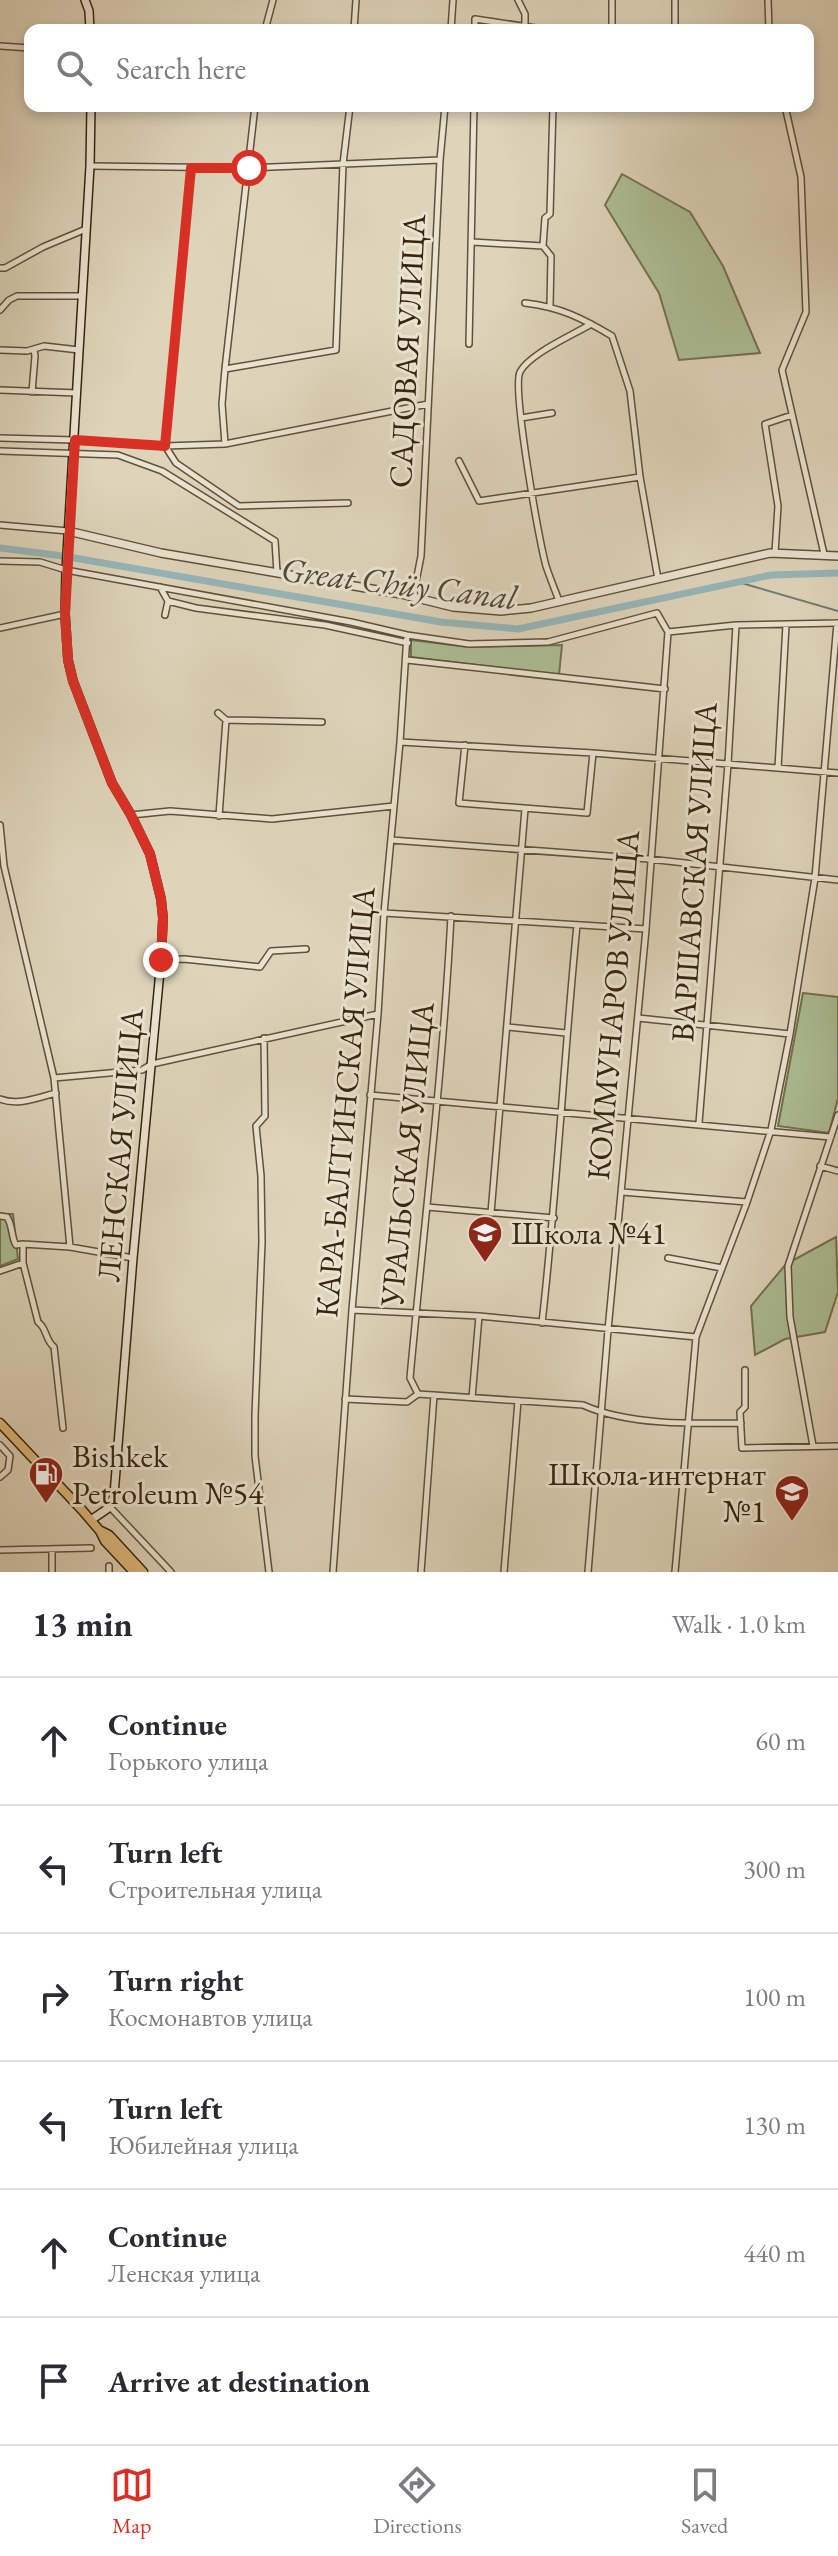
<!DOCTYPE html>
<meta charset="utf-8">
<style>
body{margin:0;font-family:"EB Garamond",serif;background:#f2f2f3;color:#2b2b33}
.stop{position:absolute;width:24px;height:24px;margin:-18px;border:6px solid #d93025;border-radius:50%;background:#fff}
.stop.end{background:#d93025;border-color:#fff;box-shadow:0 2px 8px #0008}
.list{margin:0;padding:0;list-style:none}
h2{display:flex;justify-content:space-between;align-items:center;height:104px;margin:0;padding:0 32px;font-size:34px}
h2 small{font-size:26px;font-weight:400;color:#7c7c81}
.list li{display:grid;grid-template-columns:52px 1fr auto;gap:24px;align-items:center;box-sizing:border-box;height:128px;padding:0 32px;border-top:2px solid #e1e1e2}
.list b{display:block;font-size:30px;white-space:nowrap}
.list p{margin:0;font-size:26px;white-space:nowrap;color:#7c7c81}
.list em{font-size:26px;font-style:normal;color:#7c7c81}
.icon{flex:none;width:44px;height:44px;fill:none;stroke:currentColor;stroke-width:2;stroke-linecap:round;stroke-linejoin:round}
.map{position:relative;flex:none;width:838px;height:1572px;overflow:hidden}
.search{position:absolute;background:#fff;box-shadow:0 4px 12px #0003;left:24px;right:24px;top:24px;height:88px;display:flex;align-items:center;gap:20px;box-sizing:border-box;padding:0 28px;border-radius:16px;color:#7c7c81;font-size:30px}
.sheet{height:872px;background:#fff}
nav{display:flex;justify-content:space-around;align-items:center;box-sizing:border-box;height:112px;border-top:2px solid #e1e1e2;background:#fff;font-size:22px;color:#7c7c81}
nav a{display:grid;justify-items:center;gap:4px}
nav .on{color:#d93025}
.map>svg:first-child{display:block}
</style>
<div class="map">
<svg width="838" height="1572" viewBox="0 0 838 1572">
<rect width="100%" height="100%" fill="#ded4ba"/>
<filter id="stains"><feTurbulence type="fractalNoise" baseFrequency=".0025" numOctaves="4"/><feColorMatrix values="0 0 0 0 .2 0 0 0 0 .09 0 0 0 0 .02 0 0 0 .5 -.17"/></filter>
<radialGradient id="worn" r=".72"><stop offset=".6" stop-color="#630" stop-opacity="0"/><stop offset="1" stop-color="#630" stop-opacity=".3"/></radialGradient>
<path fill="#acbe94" stroke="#727250" stroke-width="2" d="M622,174l68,38 33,54 37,87 -81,7 -20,-67 -54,-88z
M411,640l58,7 93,-2 -3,30 -148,-18z
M803,993l35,4v101l-9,35 -51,-7z
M0,1214h13l5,45 -18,7z
M836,1237l2,55 -13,40 -40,7 -30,16 -4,-49 35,-42z"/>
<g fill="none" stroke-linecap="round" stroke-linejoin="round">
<path stroke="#707c74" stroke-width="2" d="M738,582l100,29"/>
<path stroke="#96b6b9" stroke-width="7" d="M0,548l63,8 378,66 77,7 253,-54 67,-2"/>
<defs>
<path id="minor" d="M518,0l7,14v12
M612,0v30
M675,0v30
M768,0l1,30
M265,30l8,-30
M354,30l2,-30
M451,30l2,-30
M475,30v-11l74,11
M0,46l30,2
M621,106l2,2 5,-2
M785,106l16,71 5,135 -24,58 42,184
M90,166l159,2 191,-8
M191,168l-26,278 11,17 63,43 109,-3
M472,242l71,4
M0,268h5l38,-21 43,-18
M525,303c35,4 57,15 87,33l18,55 10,86 18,102
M550,306l1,-50 -8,-10 2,-28 5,-4 3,-108
M0,310l9,-10 8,-4h65
M469,344l5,-238
M0,350l27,1 17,-5 35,4
M225,369l111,-19 7,-186 7,-58
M0,390l77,3
M32,392l3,-36 -1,-6
M521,418l31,-5
M0,438l75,2 90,6 60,-2 203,-40
M225,444l-3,-40 3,-35 30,-263
M0,451l118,4 44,16 113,70 2,32
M459,461l20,40 161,-24
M0,525l68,6
M775,553l3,-47 -13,-82 27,-9
M0,561l40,1 26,8 285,52 56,13 62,9 79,-2 109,-29 11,19
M160,587l8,14 -3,14
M413,597l8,-41 19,-396 5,-54
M168,601l28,7 129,17 83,18
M559,601c-4,-11 -9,-23 -13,-35 -7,-24 -34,-178 -26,-194 9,-18 53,-37 71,-48
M0,628l65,-14
M668,632l68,-7 102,-2
M407,660l258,29
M218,713l8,7 96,2
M400,742l193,11 245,20
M465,745l-6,58 128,10 6,-60
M778,768l8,-143
M131,815l39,-4 102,8 122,-13
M219,816l7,-96
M0,825l4,41 50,212 16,169
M391,840l258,19 189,21
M384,913l262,16
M161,960l23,-1 76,8 11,-16 35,-2
M638,1018l152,16
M507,1027l59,6
M264,1038l1,78 -9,10 5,50 1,66 -7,173v41l14,116
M54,1078l88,-8 10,-6 226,-50
M370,1095l460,42
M0,1099c18,7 37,-1 56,-6
M699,1123l29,-359 8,-139
M820,1166l18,5
M622,1192l125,10
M427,1207l127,11
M491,1213l34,-404
M0,1216l7,1c6,9 4,20 9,28l7,-1
M668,1258l54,10
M0,1271l23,-8
M352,1310l127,6 217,21
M542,1323c15,-132 22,-266 35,-398
M745,1370v37l-5,5 2,36 96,-2
M418,1394l-8,-16c14,-154 33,-307 41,-462
M472,1398l7,-82
M345,1399l62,3 11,-8 165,11c44,20 110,19 158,18
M63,1428l-9,-81c-9,-7 -7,-19 -16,-25l-15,-59v-19l47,3 63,11
M0,1445l10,11 -2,14 -8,7
M813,1446l-23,-129 -2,-51 50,-151
M110,1507l61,65
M0,1550l91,-2
M109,1566v6
M52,1572v-22
M333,1572l19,-262 26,-296 6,-101 16,-171 7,-107
M421,1572l13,-177
M504,1572l14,-171
M588,1572l20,-242 38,-401 22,-297
M675,1572l21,-235 51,-135 24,-72 19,-96 25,-156 22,-255"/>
<path id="tertiary" d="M68,531l93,22 240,41 52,13 48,4 30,-3 239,-55 68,3"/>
<path id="secondary" d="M85,0l4,11 1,19
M91,106l-1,60 -24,404 -1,44 3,46 5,21 39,102 19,32 19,39 11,45 2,19 -2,42 -28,298 -19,237 -4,12 -19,13"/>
<path id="primary" d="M0,1423l82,87 18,21 5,10 29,31
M101,1531l8,4 34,37"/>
</defs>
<use href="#minor" stroke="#615138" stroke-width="8"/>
<use href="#tertiary" stroke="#615138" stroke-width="10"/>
<use href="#secondary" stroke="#37250c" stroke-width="10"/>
<use href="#primary" stroke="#37250c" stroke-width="11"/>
<use href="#minor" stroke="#eae3d2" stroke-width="5"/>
<use href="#tertiary" stroke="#eae3d2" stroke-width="7"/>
<use href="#secondary" stroke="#eae3d2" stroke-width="7"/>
<use href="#primary" stroke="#dfba7d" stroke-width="8"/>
</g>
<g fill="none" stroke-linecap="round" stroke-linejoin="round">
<path stroke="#d93025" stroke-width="10" d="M161,960l2,-42 -2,-19 -11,-45 -19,-39 -19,-32 -39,-102 -5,-21 -3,-46 10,-174 90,6 26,-278h58"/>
</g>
<defs>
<symbol id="school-pin" viewBox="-11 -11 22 30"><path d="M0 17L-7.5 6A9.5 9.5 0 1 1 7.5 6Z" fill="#8f2418" stroke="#eae3d2"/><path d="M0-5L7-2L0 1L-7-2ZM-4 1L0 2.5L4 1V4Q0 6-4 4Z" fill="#fff"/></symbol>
<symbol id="fuel-pin" viewBox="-11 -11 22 30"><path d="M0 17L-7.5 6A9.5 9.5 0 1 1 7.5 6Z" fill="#8f2418" stroke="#eae3d2"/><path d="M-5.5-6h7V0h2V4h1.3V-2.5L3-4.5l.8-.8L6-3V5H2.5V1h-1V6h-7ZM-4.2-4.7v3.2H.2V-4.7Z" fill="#fff"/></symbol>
</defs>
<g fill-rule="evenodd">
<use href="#school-pin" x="465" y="1213" width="40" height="54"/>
<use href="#fuel-pin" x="26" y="1454" width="40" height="54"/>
<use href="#school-pin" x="772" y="1472" width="40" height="54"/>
</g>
<g text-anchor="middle" stroke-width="6" stroke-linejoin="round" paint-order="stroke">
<g font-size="32" fill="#37250c" stroke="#eae3d2">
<text transform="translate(407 351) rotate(-87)" y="11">САДОВАЯ УЛИЦА</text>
<text transform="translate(694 872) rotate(-86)" y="11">ВАРШАВСКАЯ УЛИЦА</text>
<text transform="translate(613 1005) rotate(-85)" y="11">КОММУНАРОВ УЛИЦА</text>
<text transform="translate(345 1102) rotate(-85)" y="11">КАРА-БАЛТИНСКАЯ УЛИЦА</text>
<text transform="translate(120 1145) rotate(-85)" y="11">ЛЕНСКАЯ УЛИЦА</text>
<text transform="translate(407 1154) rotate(-84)" y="11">УРАЛЬСКАЯ УЛИЦА</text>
</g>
<g font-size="32" fill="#37250c" stroke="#eae3d2" text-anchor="start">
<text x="511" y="1244">Школа №41</text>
<text x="72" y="1467">Bishkek<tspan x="72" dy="37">Petroleum №54</tspan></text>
<text x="766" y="1485" text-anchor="end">Школа-интернат<tspan x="766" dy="37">№1</tspan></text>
</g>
<g font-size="34" font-style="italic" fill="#4f4937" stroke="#eae3d2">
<text transform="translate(399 583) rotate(7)" y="12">Great Chüy Canal</text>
</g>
</g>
<rect width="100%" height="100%" filter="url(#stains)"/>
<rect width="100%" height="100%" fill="url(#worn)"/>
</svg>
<div class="stop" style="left:249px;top:168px"></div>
<div class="stop end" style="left:161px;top:960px"></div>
<div class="search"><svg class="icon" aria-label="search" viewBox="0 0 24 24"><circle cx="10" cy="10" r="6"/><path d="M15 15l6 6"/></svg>Search here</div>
</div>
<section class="sheet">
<h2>13 min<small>Walk · 1.0 km</small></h2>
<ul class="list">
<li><svg class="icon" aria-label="ahead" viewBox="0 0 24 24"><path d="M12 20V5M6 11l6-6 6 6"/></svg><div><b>Continue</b><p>Горького улица</p></div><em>60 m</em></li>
<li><svg class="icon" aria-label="left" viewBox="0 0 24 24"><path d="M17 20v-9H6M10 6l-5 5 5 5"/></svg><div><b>Turn left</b><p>Строительная улица</p></div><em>300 m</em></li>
<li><svg class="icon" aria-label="right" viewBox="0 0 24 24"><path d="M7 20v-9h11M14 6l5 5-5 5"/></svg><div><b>Turn right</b><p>Космонавтов улица</p></div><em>100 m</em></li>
<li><svg class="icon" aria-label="left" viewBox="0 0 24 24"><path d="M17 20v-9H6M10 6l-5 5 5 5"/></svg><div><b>Turn left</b><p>Юбилейная улица</p></div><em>130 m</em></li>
<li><svg class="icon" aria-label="ahead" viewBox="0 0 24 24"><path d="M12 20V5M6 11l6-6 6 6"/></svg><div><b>Continue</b><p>Ленская улица</p></div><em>440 m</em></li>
<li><svg class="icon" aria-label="arrive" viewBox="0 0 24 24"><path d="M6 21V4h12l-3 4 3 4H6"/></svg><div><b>Arrive at destination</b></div></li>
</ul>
</section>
<nav>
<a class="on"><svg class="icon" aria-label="map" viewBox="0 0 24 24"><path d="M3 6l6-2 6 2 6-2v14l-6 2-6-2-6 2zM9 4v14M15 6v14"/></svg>Map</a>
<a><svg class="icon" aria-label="directions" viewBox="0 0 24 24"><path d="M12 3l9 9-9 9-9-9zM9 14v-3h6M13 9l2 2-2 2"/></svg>Directions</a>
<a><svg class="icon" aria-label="saved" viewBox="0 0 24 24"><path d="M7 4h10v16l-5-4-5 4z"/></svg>Saved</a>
</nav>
